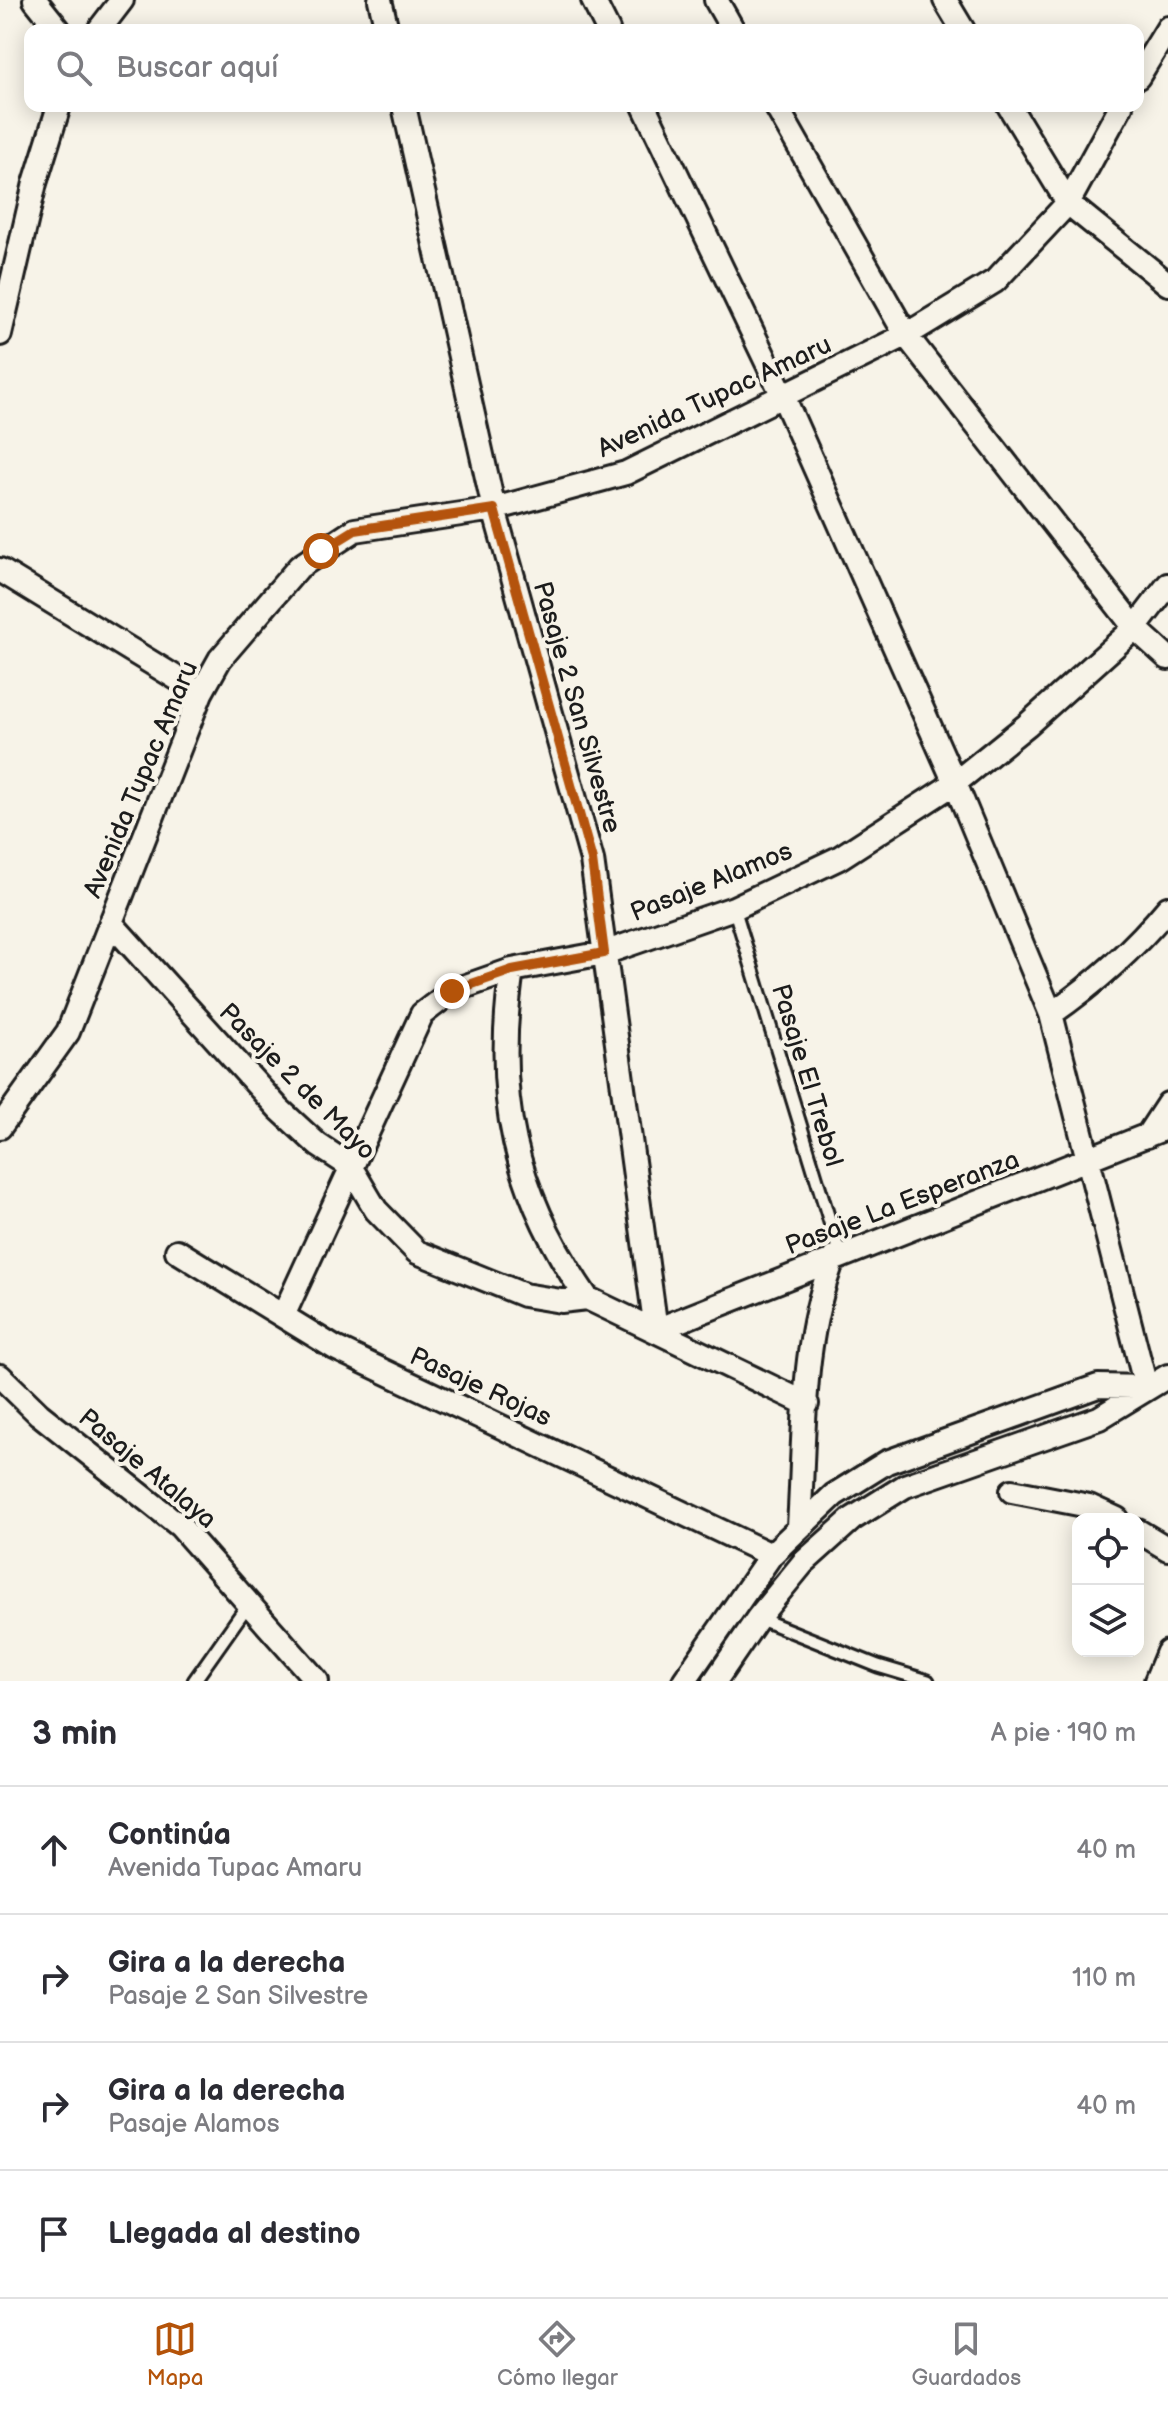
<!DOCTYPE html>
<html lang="es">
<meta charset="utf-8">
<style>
body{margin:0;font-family:"Balsamiq Sans",sans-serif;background:#f2f2f3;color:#2b2b33}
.controls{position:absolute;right:24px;bottom:24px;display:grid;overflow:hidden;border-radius:16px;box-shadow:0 4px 20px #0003}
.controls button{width:72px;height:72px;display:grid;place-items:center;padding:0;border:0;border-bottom:2px solid #e1e1e2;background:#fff;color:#2b2b33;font:40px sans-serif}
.stop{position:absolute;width:24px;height:24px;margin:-18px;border:6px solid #b45309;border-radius:50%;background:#fff}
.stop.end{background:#b45309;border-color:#fff;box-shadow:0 2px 8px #0008}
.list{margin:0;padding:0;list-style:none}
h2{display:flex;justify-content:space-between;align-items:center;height:104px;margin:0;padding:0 32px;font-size:34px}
h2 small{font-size:26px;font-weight:400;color:#7c7c81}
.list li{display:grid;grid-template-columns:52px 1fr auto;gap:24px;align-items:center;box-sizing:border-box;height:128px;padding:0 32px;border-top:2px solid #e1e1e2}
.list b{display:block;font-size:30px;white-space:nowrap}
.list p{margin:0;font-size:26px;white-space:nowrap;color:#7c7c81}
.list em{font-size:26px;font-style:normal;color:#7c7c81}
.icon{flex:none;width:44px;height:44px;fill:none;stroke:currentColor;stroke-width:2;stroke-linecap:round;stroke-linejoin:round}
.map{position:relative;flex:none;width:1168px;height:1681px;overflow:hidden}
.search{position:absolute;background:#fff;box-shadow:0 4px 20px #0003;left:24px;right:24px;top:24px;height:88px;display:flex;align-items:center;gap:20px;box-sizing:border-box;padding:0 28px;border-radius:16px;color:#7c7c81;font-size:30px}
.sheet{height:616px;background:#fff}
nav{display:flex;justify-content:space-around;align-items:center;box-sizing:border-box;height:112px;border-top:2px solid #e1e1e2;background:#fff;font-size:22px;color:#7c7c81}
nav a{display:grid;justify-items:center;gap:4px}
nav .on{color:#b45309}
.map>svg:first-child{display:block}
</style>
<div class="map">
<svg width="1168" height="1681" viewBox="0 0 1168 1681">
<rect width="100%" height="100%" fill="#f7f3e8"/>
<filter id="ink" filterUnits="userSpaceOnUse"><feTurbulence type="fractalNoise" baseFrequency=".0125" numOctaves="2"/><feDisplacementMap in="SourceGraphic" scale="16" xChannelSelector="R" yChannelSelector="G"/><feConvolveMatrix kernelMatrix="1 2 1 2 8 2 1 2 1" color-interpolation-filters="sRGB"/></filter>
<g filter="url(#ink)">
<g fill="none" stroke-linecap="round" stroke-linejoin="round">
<defs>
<path id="lane" d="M734,908l106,347
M758,1618l120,48 50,15
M194,1681l55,-78"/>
<path id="street" d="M35,0l24,30
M380,0l7,30
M593,0l15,30
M716,0l17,30
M945,0l18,30
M99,30l23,-30
M1138,77l30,-49
M404,106l90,403 98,351 64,470 512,-203
M644,106l139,290 172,387 96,231 95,373
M776,106l130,229 229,293 33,30
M1009,106l59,97 100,81
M0,334l35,-151 24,-77
M0,570l201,123
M111,923l168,186 39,36 32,21 26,44 41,42 107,43 37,6 26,-3 220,106
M512,970c-19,127 2,222 75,328
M1051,1014c45,-31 82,-64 117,-106
M0,1127l68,-95 133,-339 19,-34 79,-92 56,-37 139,-21 132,-36 280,-138 89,-54 73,-78 53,-97
M1147,1136l21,-32
M177,1251l158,97 436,207
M283,1316l139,-302 30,-23 60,-21 92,-17 130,-45 105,-50 116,-75 72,-58 108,-97 33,-43
M0,1376l39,38 141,112 137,155
M1012,1491l77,15 28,13
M799,1526c6,-90 1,-184 35,-269
M1138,1531l30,18
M684,1681l87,-126 63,-60 53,-33 211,-76 48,1
M715,1681l43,-63 45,-55 49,-44 53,-33 194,-68 69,-42
M1156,1681l12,-29"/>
</defs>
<use href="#lane" stroke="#1c1c1c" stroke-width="17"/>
<use href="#street" stroke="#1c1c1c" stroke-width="28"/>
<use href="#lane" stroke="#f7f3e8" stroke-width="11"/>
<use href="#street" stroke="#f7f3e8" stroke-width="22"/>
</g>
</g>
<g fill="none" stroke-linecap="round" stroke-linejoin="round" filter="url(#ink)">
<path stroke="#b45309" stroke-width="10" d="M321,551l34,-21 139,-21 98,351 12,93 -92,17 -60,21"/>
</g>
<g text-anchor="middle" stroke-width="8" stroke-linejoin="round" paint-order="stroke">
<g font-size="26" fill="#1c1c1c" stroke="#f7f3e8">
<text transform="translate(714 396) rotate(-25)" y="9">Avenida Tupac Amaru</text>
<text transform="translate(578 707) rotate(74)" y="9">Pasaje 2 San Silvestre</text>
<text transform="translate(140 779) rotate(-67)" y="9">Avenida Tupac Amaru</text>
<text transform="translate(711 881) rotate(-22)" y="9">Pasaje Alamos</text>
<text transform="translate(808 1075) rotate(73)" y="9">Pasaje El Trebol</text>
<text transform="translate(298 1081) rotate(45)" y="9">Pasaje 2 de Mayo</text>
<text transform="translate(902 1202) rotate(-21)" y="9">Pasaje La Esperanza</text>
<text transform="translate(481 1386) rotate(25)" y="9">Pasaje Rojas</text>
<text transform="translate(148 1468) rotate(40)" y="9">Pasaje Atalaya</text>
</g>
</g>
</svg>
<div class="controls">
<button><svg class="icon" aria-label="locate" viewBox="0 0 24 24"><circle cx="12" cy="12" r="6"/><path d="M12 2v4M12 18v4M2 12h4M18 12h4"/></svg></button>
<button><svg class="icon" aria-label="layers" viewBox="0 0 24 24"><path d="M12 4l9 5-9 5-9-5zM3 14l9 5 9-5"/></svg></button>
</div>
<div class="stop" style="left:321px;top:551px"></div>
<div class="stop end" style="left:452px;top:991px"></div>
<div class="search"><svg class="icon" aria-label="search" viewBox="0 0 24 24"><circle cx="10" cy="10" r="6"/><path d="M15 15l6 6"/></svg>Buscar aquí</div>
</div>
<section class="sheet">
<h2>3 min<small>A pie · 190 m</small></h2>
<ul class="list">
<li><svg class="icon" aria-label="ahead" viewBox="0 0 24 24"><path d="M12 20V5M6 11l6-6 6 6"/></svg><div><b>Continúa</b><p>Avenida Tupac Amaru</p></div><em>40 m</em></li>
<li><svg class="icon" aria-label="right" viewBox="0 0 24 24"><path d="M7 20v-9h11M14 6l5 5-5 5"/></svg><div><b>Gira a la derecha</b><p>Pasaje 2 San Silvestre</p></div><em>110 m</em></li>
<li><svg class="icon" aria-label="right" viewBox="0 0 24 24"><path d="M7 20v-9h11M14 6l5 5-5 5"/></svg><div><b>Gira a la derecha</b><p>Pasaje Alamos</p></div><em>40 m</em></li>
<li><svg class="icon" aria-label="arrive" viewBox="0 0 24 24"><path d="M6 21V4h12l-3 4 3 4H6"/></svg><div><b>Llegada al destino</b></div></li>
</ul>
</section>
<nav>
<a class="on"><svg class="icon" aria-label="map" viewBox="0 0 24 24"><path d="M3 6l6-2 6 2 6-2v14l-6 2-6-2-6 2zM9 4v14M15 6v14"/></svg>Mapa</a>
<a><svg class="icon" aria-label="directions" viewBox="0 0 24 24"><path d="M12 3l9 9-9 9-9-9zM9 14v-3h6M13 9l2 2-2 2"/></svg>Cómo llegar</a>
<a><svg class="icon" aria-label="saved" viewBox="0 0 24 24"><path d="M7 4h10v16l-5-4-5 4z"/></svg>Guardados</a>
</nav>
